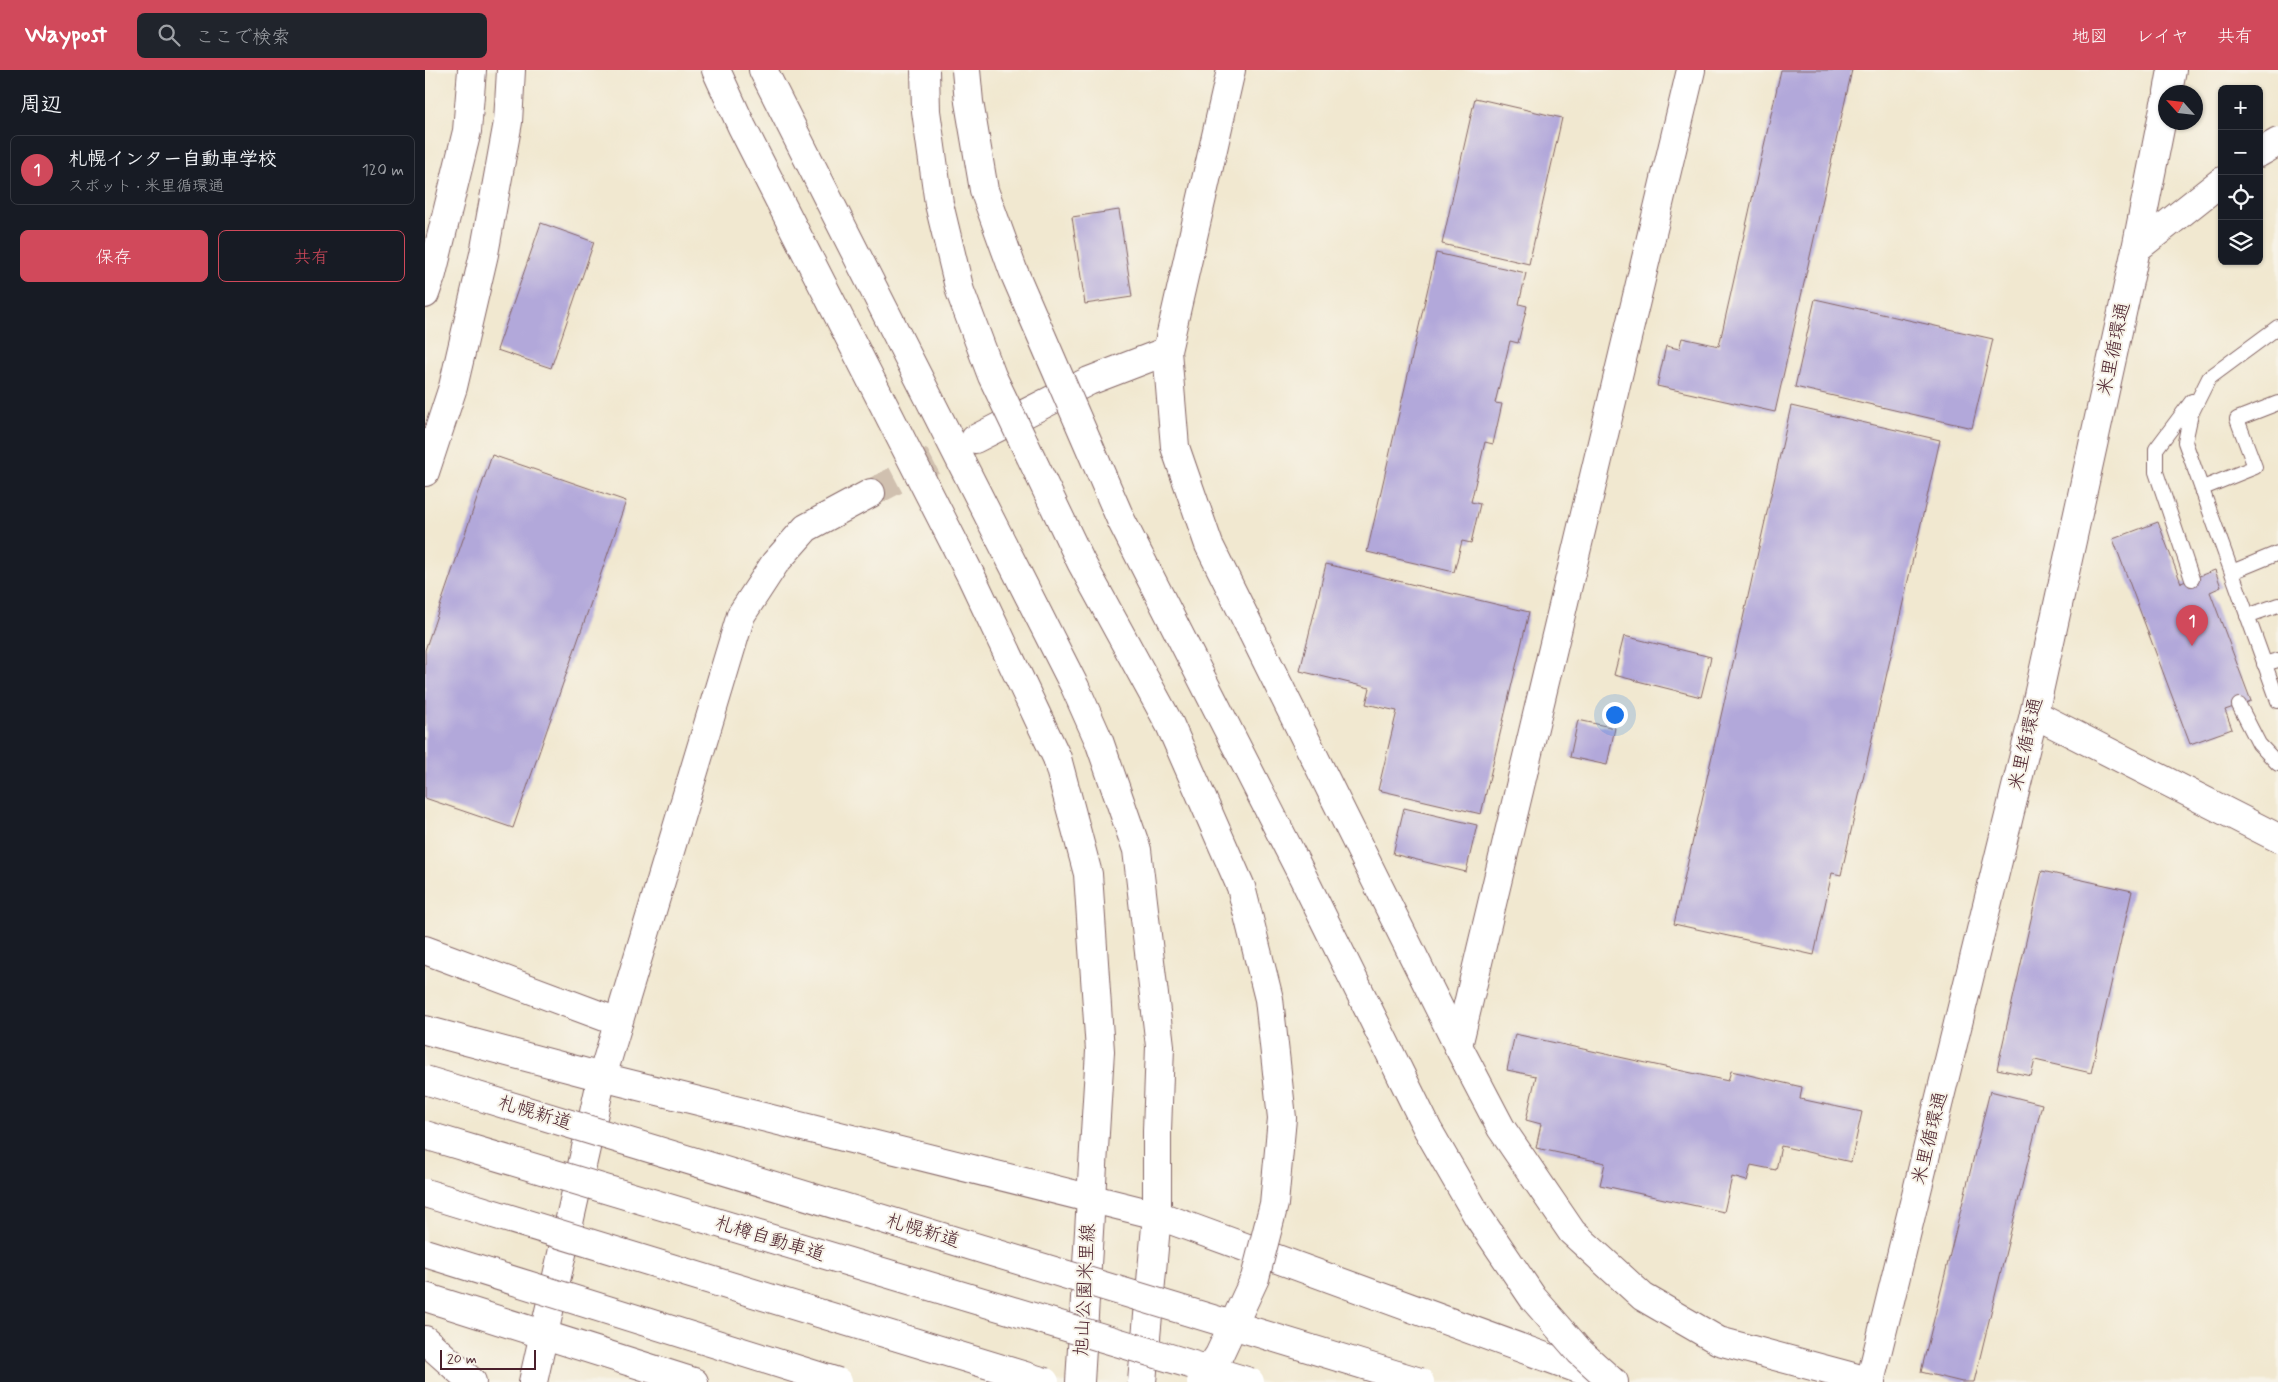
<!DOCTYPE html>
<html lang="ja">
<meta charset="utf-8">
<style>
:root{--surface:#171b24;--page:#20242c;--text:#f1f3f6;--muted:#9ea1a6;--line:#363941;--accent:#d1495b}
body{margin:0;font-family:Mynerve,"Klee One",sans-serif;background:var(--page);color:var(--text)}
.controls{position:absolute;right:15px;top:15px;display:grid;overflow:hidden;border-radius:8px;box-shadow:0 1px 4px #0004}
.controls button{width:45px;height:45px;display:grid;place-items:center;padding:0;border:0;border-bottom:1px solid var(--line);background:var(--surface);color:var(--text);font:25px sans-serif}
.compass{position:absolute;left:1733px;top:15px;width:45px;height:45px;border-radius:50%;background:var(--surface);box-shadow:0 1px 4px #0004;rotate:297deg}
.scale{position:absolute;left:15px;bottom:12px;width:96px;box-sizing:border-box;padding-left:5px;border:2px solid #4a1f2b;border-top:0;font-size:14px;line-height:18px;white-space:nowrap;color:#4a1f2b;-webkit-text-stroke:4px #f7f3e8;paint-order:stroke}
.you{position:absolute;left:1189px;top:644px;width:18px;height:18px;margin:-12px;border:4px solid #fff;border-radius:50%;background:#1a73e8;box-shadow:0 0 0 8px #1a73e833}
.badge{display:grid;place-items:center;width:32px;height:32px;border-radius:50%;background:var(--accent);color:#fff;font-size:16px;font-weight:700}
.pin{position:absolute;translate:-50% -41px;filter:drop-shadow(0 1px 2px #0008)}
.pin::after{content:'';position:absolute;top:26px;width:18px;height:15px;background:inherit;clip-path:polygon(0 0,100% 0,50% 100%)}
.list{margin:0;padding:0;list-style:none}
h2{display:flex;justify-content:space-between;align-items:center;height:65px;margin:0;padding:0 20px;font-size:21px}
h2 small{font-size:16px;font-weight:400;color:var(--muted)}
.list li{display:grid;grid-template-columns:32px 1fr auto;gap:15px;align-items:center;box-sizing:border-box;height:70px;margin:0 10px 10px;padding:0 10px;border:1px solid var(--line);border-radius:8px}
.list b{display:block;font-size:19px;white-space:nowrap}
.list p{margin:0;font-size:16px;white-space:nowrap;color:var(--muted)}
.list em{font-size:16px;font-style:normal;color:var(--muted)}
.actions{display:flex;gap:10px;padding:15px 20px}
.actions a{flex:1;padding:11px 0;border:1px solid var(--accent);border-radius:8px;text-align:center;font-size:18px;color:var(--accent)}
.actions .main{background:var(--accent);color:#fff}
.icon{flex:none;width:28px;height:28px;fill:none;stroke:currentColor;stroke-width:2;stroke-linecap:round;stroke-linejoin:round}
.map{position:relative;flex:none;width:1853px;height:1312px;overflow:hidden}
header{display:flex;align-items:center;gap:30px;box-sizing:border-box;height:70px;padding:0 25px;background:var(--accent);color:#fff}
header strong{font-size:24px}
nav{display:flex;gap:28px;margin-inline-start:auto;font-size:18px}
.search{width:350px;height:45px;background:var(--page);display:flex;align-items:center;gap:12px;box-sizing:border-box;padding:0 18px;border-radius:8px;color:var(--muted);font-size:19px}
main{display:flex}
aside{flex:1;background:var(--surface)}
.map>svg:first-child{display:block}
.building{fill:#b2a8da}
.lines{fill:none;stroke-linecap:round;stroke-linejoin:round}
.street-tunnel{stroke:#d0c0af;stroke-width:28;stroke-dasharray:28 14;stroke-linecap:butt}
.lane-casing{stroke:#846565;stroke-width:16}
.street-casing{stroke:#846565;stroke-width:30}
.primary-casing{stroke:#846565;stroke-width:30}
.highway-casing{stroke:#846565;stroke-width:30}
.lane{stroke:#fff;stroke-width:14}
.street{stroke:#fff;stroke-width:28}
.primary{stroke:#fff;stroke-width:28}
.highway{stroke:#fff;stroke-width:28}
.highway-bridge-casing{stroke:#846565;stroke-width:30;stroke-linecap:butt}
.highway-bridge{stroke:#fff;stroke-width:28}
.labels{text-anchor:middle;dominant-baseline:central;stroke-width:4;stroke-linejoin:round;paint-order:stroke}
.street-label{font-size:19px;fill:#4a1f2b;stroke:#f7f3e8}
</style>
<header>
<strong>Waypost</strong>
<div class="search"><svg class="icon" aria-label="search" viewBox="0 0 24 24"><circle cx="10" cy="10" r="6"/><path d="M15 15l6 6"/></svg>ここで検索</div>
<nav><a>地図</a><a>レイヤ</a><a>共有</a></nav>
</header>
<main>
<aside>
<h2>周辺<small></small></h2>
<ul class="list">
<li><span class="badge">1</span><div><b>札幌インター自動車学校</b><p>スポット · 米里循環通</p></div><em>120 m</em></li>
</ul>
<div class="actions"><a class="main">保存</a><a>共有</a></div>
</aside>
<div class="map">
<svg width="1853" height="1312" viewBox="0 0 1853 1312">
<rect width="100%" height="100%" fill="#f7f3e8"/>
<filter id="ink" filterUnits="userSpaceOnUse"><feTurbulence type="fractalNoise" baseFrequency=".02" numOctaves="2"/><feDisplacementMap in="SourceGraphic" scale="10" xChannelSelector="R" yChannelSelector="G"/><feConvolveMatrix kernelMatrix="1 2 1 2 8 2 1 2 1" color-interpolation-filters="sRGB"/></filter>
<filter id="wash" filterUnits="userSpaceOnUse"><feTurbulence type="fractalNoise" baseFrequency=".0096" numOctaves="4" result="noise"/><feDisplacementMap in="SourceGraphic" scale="20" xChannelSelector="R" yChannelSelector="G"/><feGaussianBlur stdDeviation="1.12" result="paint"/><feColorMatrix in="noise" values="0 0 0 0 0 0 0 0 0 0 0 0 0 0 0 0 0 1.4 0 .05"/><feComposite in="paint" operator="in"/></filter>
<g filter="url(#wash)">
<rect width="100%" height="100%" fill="#f1e8d0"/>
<g id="blocks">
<g class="building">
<polygon points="1356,0 1427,0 1350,342 1232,316 1241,276 1254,279 1257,268 1294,276"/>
<polygon points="1050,28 1137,48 1104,194 1017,174"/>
<polygon points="694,140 707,227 660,234 647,147"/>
<polygon points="116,153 169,172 126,298 72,280"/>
<polygon points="1011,183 1101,203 1094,234 1102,236 1093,273 1085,271 1070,333 1077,334 1068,374 1060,372 1046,432 1055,434 1046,473 1037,471 1029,502 942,482"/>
<polygon points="1390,229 1568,269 1547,358 1370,317"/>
<polygon points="1366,336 1515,370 1416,805 1407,803 1389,885 1249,854"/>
<polygon points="67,385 201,431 88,758 0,728 0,580"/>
<polygon points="1733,452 1756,513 1790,500 1796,517 1785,522 1826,631 1800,640 1807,659 1765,674 1688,469"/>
<polygon points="901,494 1104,542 1056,744 953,720 972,641 941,634 945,618 875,601"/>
<polygon points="1199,566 1286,587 1276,627 1189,605"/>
<polygon points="1153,650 1190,658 1182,695 1145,687"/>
<polygon points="979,738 1052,755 1041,802 968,784"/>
<polygon points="1617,801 1707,821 1666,1003 1610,990 1606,1006 1572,999"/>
<polygon points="1090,964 1303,1011 1306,1001 1377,1017 1375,1029 1437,1042 1426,1092 1356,1076 1351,1100 1326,1095 1322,1111 1307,1107 1299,1142 1175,1115 1180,1093 1111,1078 1116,1054 1101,1050 1111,1006 1082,1000"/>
<polygon points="1565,1021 1617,1034 1549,1312 1537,1312 1496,1302"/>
</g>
</g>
</g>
<g filter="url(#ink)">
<use href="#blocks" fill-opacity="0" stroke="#846565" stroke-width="1"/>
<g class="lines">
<polyline class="street-tunnel" points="446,423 550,369"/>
<defs>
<g id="lane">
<polyline points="1853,257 1784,308 1766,344 1760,372 1853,631"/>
<polyline points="1767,331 1731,379 1731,402 1767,509"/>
<polyline points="1778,418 1830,397 1812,349 1853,333"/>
<polyline points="1807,502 1853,483"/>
<polyline points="1822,546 1853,535"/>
<polyline points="1839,594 1853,590"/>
<polyline points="1814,635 1834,674 1853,694"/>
</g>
<g id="street">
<polyline points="806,0 742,281 750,377 784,475 1033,976 1076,1058 1147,1162 1218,1227 1294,1271 1447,1312"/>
<polyline points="1743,22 1747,0"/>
<polyline points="1834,83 1853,72"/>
<polyline points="1711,179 1797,111"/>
<polyline points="550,369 664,311 742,281"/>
<polyline points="1609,644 1853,768"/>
<polyline points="0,880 193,952"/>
<polyline points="1033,976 1266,0"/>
<polyline points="108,1312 177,1007 316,545 350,493 381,458 446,423"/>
<polyline points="1445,1312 1609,644 1711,179 1740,33"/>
</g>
<g id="primary">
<polyline points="655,1312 666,1128"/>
<polyline points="717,1312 732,1145"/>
</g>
<g id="highway">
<polyline points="291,0 317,57 547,508 632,688 663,804 675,981 666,1128"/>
<polyline points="338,0 650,617 674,671 712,780 735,976 732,1061 732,1145"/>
<polyline points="0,224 7,204 42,61 47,0"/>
<polyline points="0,402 28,317 59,184 83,52 86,0"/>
<polyline points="0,960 177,1007 732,1145 1189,1312"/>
<polyline points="0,1227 269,1312"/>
<polyline points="0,1270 47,1312"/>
</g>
</defs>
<use href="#lane" class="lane-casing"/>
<use href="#street" class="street-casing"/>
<use href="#primary" class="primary-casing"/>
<use href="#highway" class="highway-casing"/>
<use href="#lane" class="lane"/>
<use href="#street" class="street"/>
<use href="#primary" class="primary"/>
<use href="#highway" class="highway"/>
<defs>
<g id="highway-bridge">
<polyline points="500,0 501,41 514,134 535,221 567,306 656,492 745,655 816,817 844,929 857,1048 849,1134 830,1208 794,1285 776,1312"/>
<polyline points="541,0 544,32 559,120 588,200 696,450 875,801 1003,1060 1052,1145 1108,1228 1155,1282 1188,1312"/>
<polyline points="0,1010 995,1312"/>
<polyline points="0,1065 825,1312"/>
<polyline points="0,1123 620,1312"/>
<polyline points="0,1183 413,1312"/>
</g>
</defs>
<use href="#highway-bridge" class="highway-bridge-casing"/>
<use href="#highway-bridge" class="highway-bridge"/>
</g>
</g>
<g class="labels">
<g class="street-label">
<text transform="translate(1689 279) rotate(-78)">米里循環通</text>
<text transform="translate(1601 674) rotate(-77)">米里循環通</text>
<text transform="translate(110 1043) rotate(17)">札幌新道</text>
<text transform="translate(1505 1068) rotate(-76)">米里循環通</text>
<text transform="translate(498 1161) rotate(17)">札幌新道</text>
<text transform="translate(345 1169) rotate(17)">札樽自動車道</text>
<text transform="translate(660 1220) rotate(-87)">旭山公園米里線</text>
</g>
</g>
</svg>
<div class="controls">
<button>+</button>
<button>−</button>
<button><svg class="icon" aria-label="locate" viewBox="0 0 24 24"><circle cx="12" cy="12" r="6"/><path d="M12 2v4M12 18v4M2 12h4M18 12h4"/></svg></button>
<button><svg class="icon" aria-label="layers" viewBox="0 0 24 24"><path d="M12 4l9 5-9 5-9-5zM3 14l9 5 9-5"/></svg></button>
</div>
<svg class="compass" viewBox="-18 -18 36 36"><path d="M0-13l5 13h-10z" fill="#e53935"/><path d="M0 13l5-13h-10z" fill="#9ea1a6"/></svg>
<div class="scale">20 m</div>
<div class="you"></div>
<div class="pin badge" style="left:1767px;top:576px">1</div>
</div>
</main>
